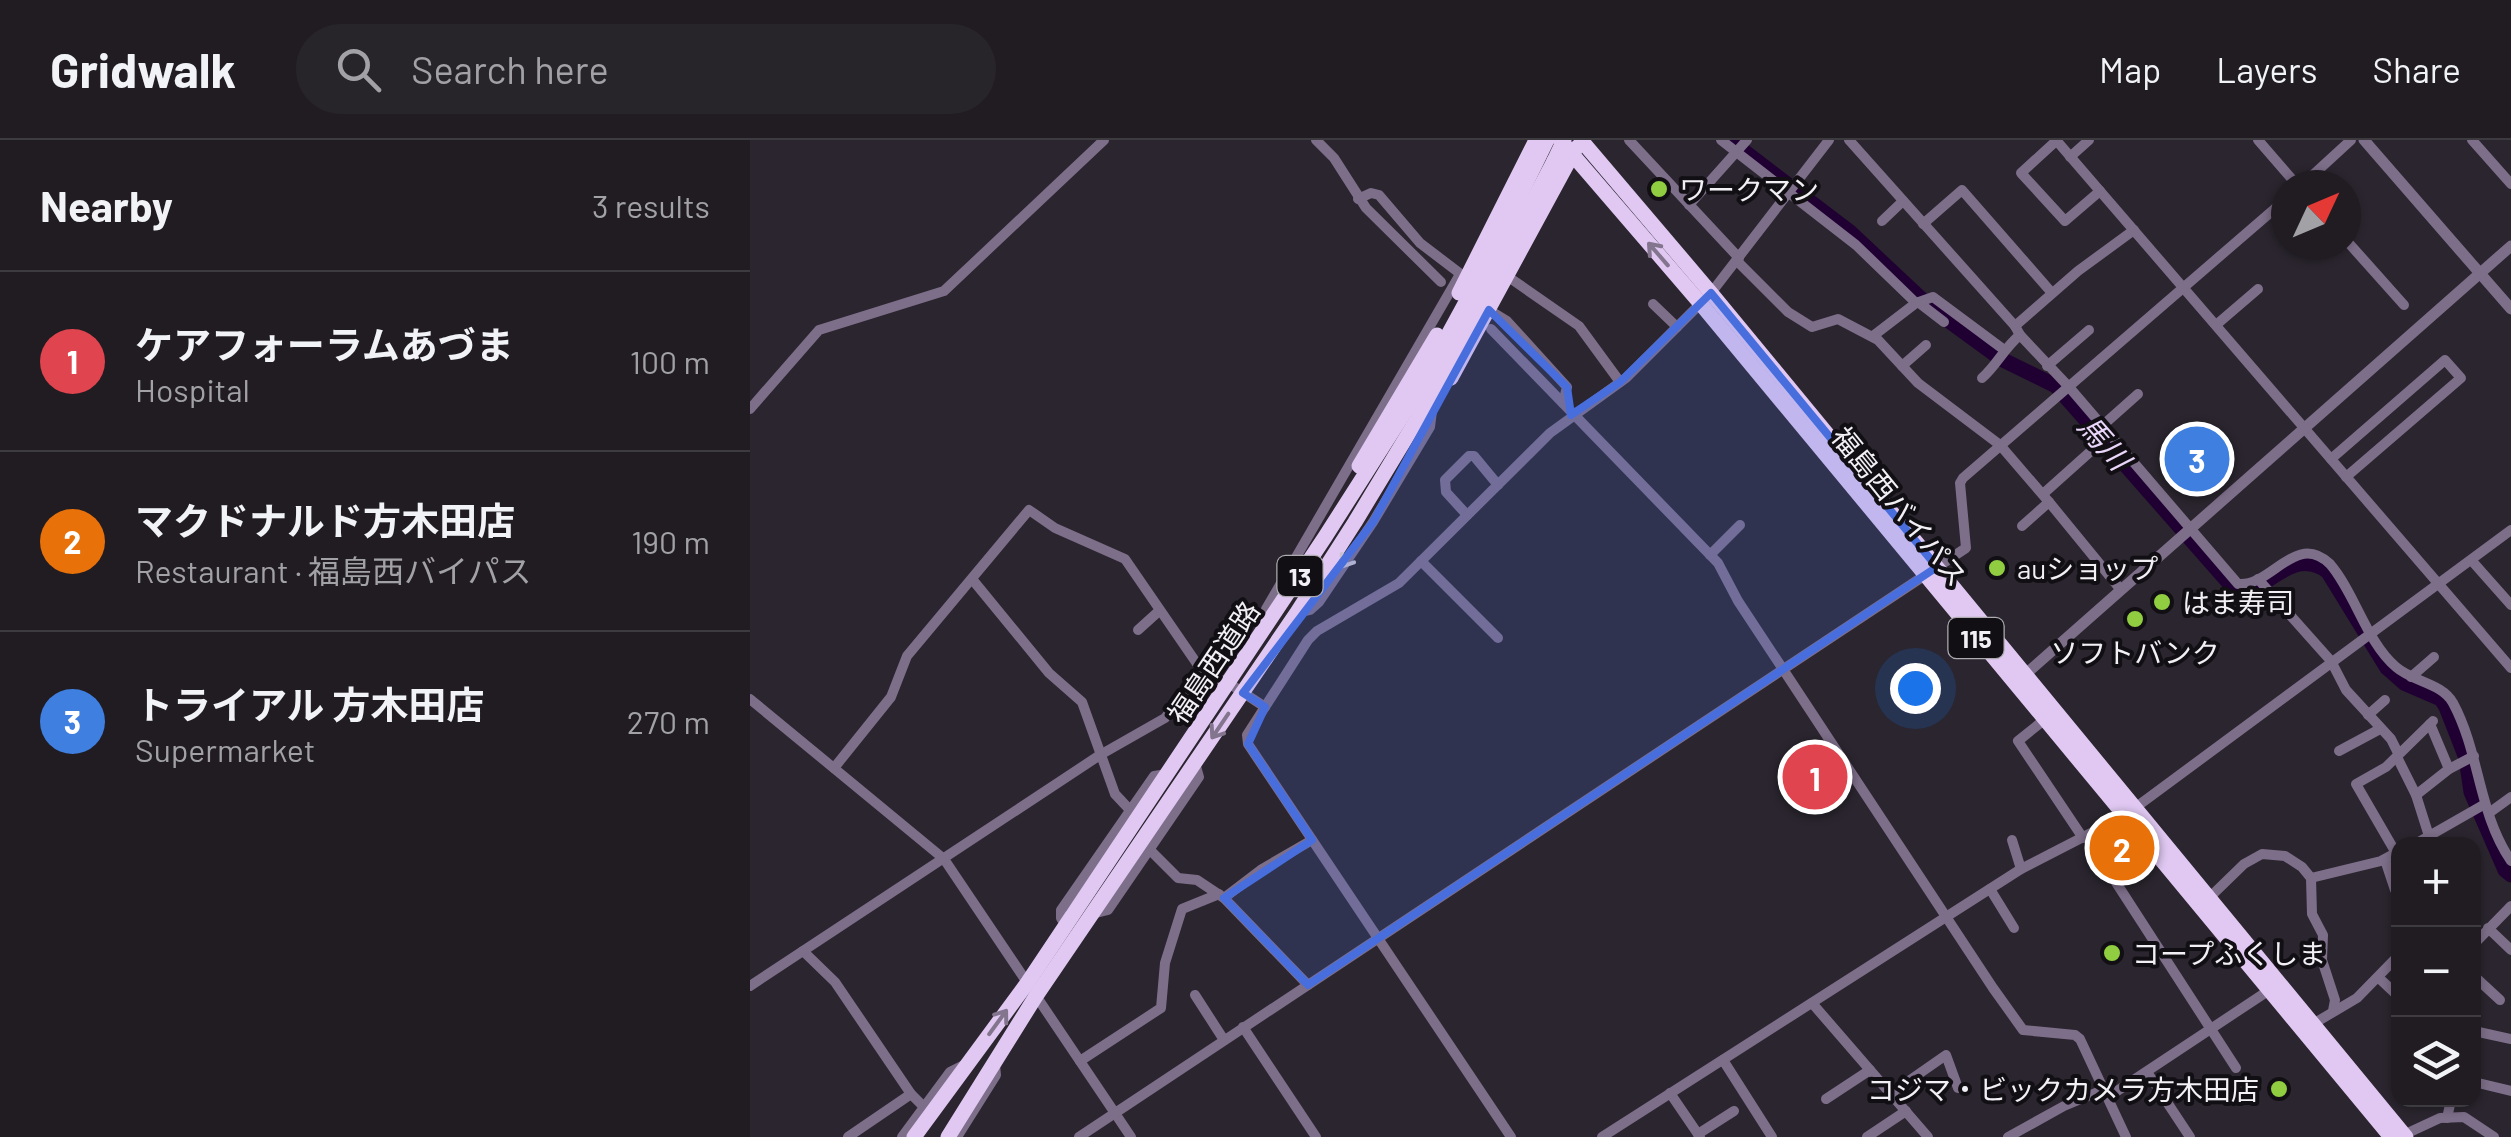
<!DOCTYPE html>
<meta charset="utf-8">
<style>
:root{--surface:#201c22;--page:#28252a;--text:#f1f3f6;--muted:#a2a1a5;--line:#3d3a40;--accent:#d93025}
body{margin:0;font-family:Barlow,"Noto Sans JP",sans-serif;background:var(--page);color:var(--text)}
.controls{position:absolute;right:30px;bottom:30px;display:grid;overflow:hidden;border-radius:20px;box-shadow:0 2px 8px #0004}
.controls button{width:90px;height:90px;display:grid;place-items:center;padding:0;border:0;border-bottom:2px solid var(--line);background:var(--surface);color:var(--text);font:50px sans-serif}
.compass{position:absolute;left:1521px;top:30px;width:90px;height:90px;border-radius:50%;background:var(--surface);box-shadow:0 2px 8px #0004;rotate:46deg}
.you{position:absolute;left:1165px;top:548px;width:35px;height:35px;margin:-25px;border:8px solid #fff;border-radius:50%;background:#1a73e8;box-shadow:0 0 0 15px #1a73e833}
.badge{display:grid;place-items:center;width:65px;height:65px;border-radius:50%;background:var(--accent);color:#fff;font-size:32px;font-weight:700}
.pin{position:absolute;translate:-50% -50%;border:5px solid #fff;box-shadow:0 2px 10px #0006}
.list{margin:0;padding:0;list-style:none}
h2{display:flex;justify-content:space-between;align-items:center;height:130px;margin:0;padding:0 40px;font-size:42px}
h2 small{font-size:32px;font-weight:400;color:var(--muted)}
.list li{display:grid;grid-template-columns:65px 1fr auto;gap:30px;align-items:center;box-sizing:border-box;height:180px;padding:0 40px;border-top:2px solid var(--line)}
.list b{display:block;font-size:38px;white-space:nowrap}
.list p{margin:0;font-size:32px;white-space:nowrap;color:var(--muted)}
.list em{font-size:32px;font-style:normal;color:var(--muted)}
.icon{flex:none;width:55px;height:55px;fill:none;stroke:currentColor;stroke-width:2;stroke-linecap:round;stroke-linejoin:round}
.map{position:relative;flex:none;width:1761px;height:997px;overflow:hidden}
header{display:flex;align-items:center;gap:60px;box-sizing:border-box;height:140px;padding:0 50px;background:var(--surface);border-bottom:2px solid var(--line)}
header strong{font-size:48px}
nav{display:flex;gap:55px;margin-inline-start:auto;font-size:35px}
.search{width:700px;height:90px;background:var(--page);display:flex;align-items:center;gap:25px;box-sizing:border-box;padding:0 35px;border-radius:55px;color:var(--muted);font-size:38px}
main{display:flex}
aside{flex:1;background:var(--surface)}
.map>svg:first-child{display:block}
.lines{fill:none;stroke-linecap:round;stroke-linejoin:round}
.river{stroke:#200032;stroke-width:15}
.minor{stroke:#7d6e89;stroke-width:10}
.tertiary{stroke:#7d6e89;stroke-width:11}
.trunk{stroke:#e0c8f2;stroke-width:15}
.trunk-bridge{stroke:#e0c8f2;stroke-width:15}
.oneway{stroke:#83758e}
.oneway2{stroke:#c9c2cf}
.marked{fill:#486ede;fill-opacity:0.2;stroke:#486ede;stroke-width:8;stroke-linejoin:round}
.poi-dot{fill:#90cd41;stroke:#110f13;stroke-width:4}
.labels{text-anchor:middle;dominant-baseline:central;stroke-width:8;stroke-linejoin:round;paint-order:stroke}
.shield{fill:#110f13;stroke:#aeacb1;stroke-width:2.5}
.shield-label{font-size:25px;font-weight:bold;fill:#f2eff5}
.poi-label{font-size:28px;fill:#f2eff5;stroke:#110f13;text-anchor:start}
.street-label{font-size:28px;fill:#f2eff5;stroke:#110f13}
.water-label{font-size:30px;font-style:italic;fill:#ead6fa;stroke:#110f13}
</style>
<header>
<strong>Gridwalk</strong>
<div class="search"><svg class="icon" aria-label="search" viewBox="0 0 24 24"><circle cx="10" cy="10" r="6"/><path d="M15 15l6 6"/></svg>Search here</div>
<nav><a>Map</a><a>Layers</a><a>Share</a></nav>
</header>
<main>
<aside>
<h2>Nearby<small>3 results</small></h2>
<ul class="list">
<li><span class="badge" style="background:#e0444e">1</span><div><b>ケアフォーラムあづま</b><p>Hospital</p></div><em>100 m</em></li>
<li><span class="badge" style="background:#e8710a">2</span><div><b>マクドナルド方木田店</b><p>Restaurant · 福島西バイパス</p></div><em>190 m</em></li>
<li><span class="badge" style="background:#3f7fe0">3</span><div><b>トライアル 方木田店</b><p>Supermarket</p></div><em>270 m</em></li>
</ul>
</aside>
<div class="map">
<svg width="1761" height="997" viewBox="0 0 1761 997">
<rect width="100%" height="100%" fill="#2a252e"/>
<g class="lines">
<path class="river" d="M 982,2 L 1100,92 L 1181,168 L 1251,219 L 1306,246 L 1486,451 L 1493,455 L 1500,452 C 1526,436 1550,410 1578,432 L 1637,528 L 1654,543 L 1691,559 L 1696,567 L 1716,618 L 1721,652 L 1755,730 L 1761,735"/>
<g class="minor">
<polyline points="566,0 584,18 616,68 691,142"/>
<polyline points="879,0 989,118"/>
<polyline points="971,0 1106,105 1166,163 1123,196"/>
<polyline points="1099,0 1265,186 1328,131 1384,90"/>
<polyline points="1306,0 1761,528"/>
<polyline points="1508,0 1547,45"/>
<polyline points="1722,0 1761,44"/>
<polyline points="1306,1 1271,33 1315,81 1350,51"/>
<polyline points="1320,17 1339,0"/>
<polyline points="1552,45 1601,0"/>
<polyline points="608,59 621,53 629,55 670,103 712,135"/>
<polyline points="939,65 997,0"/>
<polyline points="1132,81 1153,61"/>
<polyline points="1173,84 1212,50 1302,153"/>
<polyline points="1596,100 1654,165"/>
<polyline points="987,121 1038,172 1062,187 1088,179 1128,200 1168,243 1250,305 1299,362 1272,386"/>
<polyline points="757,136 829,186 870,242"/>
<polyline points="1168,162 1194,182"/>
<polyline points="1166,163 1183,157 1253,209"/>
<polyline points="903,164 927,187"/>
<polyline points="739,170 757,181 817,247 813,263"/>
<polyline points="1466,185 1508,149"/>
<path d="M 1265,186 L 1270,195 L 1319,247 L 1488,444 C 1522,447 1545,391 1580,424 C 1605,453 1617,503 1646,527 C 1663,542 1692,543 1703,563 C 1730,613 1728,673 1761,721"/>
<polyline points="741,189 968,423 988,461 1243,848 1273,890 1325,895 1330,899 1376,997"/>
<polyline points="1152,226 1176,205"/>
<polyline points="1297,226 1339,190"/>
<path d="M 1232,238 C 1247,225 1254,208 1270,195"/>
<polyline points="0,269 69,190 194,151 354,0"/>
<polyline points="1352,286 1388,254"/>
<polyline points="1581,319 1695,220 1711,238 1596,337"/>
<polyline points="1293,354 1360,294"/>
<polyline points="1299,362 1371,450"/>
<polyline points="717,375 696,352 695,340 719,316 724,316 748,345"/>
<polyline points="960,415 990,385"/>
<polyline points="671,421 748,498"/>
<polyline points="1722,421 1761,465"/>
<polyline points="222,439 299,533 332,562 365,654 380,670"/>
<polyline points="1508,439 1581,521 1596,550 1641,599 1648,613"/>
<polyline points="547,473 560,470 569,462 623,382 680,287 682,271"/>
<polyline points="519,483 516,469 709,136"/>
<polyline points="388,490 409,471"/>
<polyline points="1661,537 1684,517"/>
<polyline points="0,559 194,719 381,997"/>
<polyline points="1618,575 1635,560"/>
<polyline points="1294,580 1268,601 1333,698"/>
<polyline points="1680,584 1699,629"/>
<polyline points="1589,611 1630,589"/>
<polyline points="1647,617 1666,655 1679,696"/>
<polyline points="84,628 141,557 157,516 279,370 305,388 375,419 452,531"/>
<polyline points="1666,655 1699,629 1724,616"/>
<polyline points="1739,673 1761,657"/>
<polyline points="1336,696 1486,928"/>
<polyline points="1262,700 1271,729"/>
<polyline points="1665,704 1735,664"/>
<polyline points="399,709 428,738 447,740 474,758 558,845"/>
<polyline points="1648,712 1646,713 1606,644 1636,627 1683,581"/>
<polyline points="1635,720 1645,750"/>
<polyline points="1561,738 1631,721 1646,713"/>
<polyline points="1240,749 1264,788"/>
<polyline points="474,758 512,729 562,700"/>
<polyline points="1459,758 1494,724 1512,714 1535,716 1552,727 1561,738 1562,774 1573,795 1572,820 1585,860 1583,871"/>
<polyline points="342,774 358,770 449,637 445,623"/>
<polyline points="316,786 311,778 311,770 404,636 417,634"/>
<polyline points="1738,788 1761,810"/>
<polyline points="1724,804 1761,766"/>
<polyline points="53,811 85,842 161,954 174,967"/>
<polyline points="1724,836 1750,860"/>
<polyline points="1629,838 1648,856"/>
<polyline points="0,846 350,615 415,578 452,531 480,544 515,567"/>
<polyline points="445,855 474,900"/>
<polyline points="1062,863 1178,997"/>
<polyline points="1563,884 1607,858 1648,816"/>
<polyline points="493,887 566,997"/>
<polyline points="1724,891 1761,899"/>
<polyline points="973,920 1022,997"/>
<polyline points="330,921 411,868 415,823 432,769 469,754"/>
<polyline points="1397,932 1440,997"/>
<polyline points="1724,942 1761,951"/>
<polyline points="920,953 950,997"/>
<polyline points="1140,954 1196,915 1208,948"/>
<polyline points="1358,957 1524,847"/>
<polyline points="1076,959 1120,930"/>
<polyline points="1697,978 1701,960"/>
<polyline points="948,994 984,971"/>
<polyline points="98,997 161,954"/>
<polyline points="152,997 200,932 216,924"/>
<polyline points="207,997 246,935 245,925"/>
<polyline points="329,997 1216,408 1210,343 1213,338 1536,59"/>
<polyline points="761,997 498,604 497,595 558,500 567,491 649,443 800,293 876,238 961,153 1079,0"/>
<polyline points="852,997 1271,729 1374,676 1761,390"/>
<polyline points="1117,997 1156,971"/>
<polyline points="1258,997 1314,966 1355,949"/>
<polyline points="1649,997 1690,978 1714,977 1744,997"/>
</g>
<g class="tertiary">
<polyline points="1614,0 1761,169"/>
<polyline points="1269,540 1761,106"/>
</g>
<g class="trunk">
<polyline points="810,0 951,164 1641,997"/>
<polyline points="831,0 961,153 1656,997"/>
<polyline points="709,153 784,4"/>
<polyline points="701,238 826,8"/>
<polyline points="609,326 687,195"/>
<polyline points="164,997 278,842 575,397 663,259 735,127 797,0"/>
<polyline points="198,997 286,856 546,474 605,382 674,268 804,21"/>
</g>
<polyline class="trunk-bridge" points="804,21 814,0"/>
</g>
<defs><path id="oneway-shaft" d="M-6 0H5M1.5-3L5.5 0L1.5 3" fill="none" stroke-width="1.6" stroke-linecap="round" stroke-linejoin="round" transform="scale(2.5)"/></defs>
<g class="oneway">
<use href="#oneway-shaft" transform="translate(908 114) rotate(-131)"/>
<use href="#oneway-shaft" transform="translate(470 586) rotate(124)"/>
<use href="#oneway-shaft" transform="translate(248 882) rotate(-54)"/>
</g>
<use class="oneway2" href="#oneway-shaft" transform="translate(600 415) rotate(124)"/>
<path class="marked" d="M 961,153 L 1187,427 L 558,845 L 474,758 L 562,700 L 498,604 L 515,567 L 493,553 L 623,382 L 739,170 L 817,247 L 821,275 L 870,242 Z"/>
<g class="poi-dot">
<circle cx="909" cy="49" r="10"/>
<circle cx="1247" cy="428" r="10"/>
<circle cx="1412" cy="462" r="10"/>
<circle cx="1385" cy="479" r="10"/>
<circle cx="1362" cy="813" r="10"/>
<circle cx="1529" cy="949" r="10"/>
</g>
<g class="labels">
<g class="shield">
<rect x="527.5" y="416" width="45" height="40" rx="8"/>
<rect x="1198.5" y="478" width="55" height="40" rx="8"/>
</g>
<g class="shield-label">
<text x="550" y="436">13</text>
<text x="1226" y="498">115</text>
</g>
<g class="poi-label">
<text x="929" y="49">ワークマン</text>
<text x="1267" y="428">auショップ</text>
<text x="1432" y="462">はま寿司</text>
<text x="1385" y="512" text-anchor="middle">ソフトバンク</text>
<text x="1382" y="813">コープふくしま</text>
<text x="1509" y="949" text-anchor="end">コジマ・ビックカメラ方木田店</text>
</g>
<g class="street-label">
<text transform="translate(1150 366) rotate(51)">福島西バイパス</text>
<text transform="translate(463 522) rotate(-56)">福島西道路</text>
</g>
<g class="water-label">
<text transform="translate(1355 302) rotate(49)">馬川</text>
</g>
</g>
</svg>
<div class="controls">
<button>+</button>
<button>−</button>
<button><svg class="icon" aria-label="layers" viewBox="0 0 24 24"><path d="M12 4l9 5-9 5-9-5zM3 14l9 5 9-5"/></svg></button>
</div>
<svg class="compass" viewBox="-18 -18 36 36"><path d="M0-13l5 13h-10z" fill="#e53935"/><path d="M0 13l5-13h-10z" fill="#a2a1a5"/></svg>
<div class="you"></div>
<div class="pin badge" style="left:1065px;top:637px;background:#e0444e">1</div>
<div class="pin badge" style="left:1372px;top:708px;background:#e8710a">2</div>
<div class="pin badge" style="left:1447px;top:319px;background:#3f7fe0">3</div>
</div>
</main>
